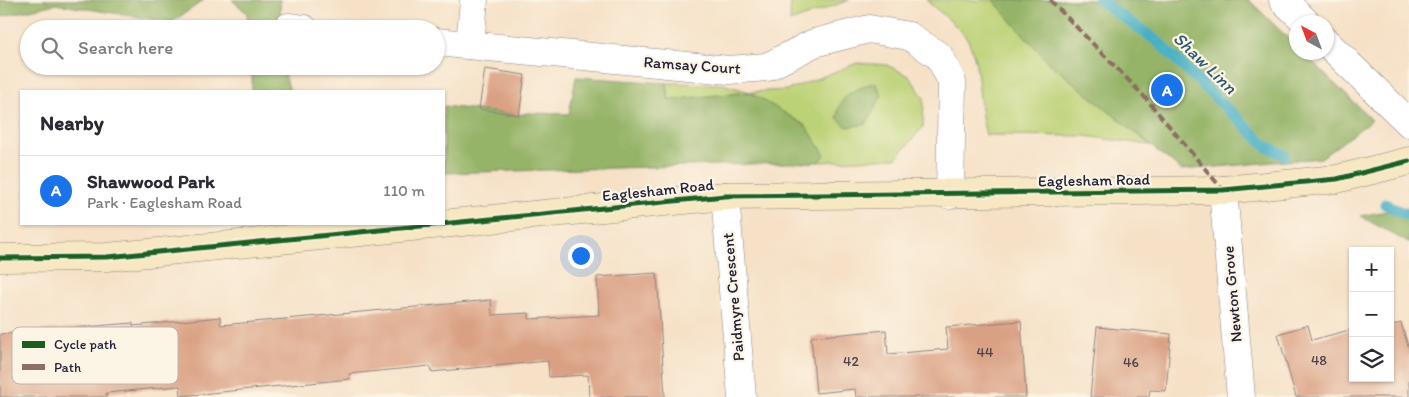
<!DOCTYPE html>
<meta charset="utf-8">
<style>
:root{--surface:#fff;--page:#f2f2f3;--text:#2b2b33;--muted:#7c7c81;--line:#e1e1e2;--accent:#1a73e8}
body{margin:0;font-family:Itim,sans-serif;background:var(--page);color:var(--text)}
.controls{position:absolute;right:15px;bottom:15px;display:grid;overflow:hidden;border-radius:0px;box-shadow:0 1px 4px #0004}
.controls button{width:45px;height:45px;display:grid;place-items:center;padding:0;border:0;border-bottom:1px solid var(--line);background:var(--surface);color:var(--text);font:25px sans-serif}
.compass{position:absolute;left:1289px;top:15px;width:45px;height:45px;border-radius:50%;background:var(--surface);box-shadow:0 1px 4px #0004;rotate:319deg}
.you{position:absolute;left:580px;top:255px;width:18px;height:18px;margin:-12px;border:4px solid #fff;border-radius:50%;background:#1a73e8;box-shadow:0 0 0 8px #1a73e833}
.badge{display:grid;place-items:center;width:32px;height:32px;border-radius:50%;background:var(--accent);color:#fff;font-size:16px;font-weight:700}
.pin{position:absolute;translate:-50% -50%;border:2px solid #fff;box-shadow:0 1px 5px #0006}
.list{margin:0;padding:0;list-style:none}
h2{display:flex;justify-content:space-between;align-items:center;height:65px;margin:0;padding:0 20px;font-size:21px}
h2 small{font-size:16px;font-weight:400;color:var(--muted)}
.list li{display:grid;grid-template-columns:32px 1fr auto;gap:15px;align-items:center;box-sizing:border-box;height:70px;padding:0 20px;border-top:1px solid var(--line)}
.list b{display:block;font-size:19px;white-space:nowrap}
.list p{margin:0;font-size:16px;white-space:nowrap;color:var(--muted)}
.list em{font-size:16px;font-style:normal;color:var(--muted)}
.icon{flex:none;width:28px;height:28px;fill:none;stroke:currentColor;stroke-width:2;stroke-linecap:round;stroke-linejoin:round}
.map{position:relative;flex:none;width:1409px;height:397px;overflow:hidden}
.search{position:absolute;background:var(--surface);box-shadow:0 1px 4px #0004;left:20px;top:20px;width:425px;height:55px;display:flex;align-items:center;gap:12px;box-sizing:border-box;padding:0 18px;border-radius:28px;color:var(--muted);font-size:19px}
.panel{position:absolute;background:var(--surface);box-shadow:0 1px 4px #0004;left:20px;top:90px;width:425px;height:135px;border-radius:0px}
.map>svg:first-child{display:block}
.green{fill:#bcd276;stroke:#6f7a58}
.forest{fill:#95b467;stroke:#5c6b51}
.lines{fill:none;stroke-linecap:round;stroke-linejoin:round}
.stream{stroke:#46afc5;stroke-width:11}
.building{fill:#daa083}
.street-casing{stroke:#8c8281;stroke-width:29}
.secondary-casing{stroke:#8c8281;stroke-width:29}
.street{stroke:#fff;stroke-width:28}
.secondary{stroke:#f7e8c3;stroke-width:28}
.quiet{stroke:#8d6e63;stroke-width:4;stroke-dasharray:8 4;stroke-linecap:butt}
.cycleway-casing{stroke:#fcf5e5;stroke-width:8}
.cycleway{stroke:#1b5e20;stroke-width:5}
.labels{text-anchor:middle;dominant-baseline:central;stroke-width:4.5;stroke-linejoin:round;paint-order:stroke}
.number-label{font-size:14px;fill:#50424d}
.street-label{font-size:16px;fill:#22223b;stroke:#fcf5e5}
.water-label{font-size:18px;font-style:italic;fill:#305a72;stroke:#fcf5e5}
.key{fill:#fcf5e5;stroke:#bbb6b2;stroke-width:1}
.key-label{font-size:14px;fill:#22223b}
</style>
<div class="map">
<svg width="1409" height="397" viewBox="0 0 1409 397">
<rect width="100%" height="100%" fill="#fcf5e5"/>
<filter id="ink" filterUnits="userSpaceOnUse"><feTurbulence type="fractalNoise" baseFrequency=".02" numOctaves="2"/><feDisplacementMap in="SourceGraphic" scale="10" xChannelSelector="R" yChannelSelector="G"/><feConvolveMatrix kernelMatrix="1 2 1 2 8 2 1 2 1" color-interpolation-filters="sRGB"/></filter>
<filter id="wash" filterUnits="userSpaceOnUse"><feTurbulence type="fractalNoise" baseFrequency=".0096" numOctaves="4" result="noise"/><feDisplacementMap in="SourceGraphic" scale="20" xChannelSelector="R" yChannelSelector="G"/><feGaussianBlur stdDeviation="1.12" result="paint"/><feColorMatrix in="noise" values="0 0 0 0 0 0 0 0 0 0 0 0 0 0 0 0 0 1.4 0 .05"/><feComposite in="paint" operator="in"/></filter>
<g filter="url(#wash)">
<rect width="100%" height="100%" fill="#f6e1c7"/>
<g class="green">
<polygon points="791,0 849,0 790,22"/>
<path d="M 926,0 L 1232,0 L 1083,90 L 1150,145 L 1085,136 L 986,135 C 977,105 982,67 968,40 C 963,30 936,9 926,0 Z"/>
<polygon points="857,63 887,65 909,76 924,98 923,127 896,158 819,162 825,155 750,92 669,100 667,83 722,84 750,92 788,90"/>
</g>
<g class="forest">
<polygon points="0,0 204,0 172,22 55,4 0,17"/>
<polygon points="232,0 280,0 281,29 248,29 247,13"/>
<polygon points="993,0 1249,0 1296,46 1296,52 1303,53 1372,120 1321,158 1181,170 1048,62"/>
<polygon points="252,66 282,66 290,91 252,91"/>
<polygon points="576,77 667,83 669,100 750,92 806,126 825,155 819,162 444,173 444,106 519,115 527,113 569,114"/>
<path d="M 875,82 L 882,95 L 866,124 L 847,127 L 837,118 C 839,94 855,90 875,82 Z"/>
<polygon points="1409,207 1409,243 1360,216"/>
</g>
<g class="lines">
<g class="stream">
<polyline points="1099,0 1157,41 1266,146 1284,155"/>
<polyline points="1385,204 1409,216"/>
</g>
</g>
<g id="blocks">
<g class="building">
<polygon points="485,69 525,75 519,115 479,109"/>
<polygon points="657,273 665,397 589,397 588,375 549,377 548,361 431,372 430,366 349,374 350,379 181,396 180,386 106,393 107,397 0,397 0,334 133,323 133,326 220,317 221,325 491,300 492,315 529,313 529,319 599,315 597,277"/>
<polygon points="1021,321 1026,397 856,397 855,389 816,393 811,337 886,330 888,354 948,349 946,327"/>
<polygon points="1401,323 1409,349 1409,397 1296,397 1278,334 1308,325 1312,340 1353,329 1353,378 1390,378 1390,326"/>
<polygon points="1097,327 1171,334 1166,391 1150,390 1149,397 1090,397"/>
</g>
</g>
</g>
<g filter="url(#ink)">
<use href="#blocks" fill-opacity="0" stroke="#8c8281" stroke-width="1"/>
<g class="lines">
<defs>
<g id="street">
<polyline points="1283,0 1306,22"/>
<polyline points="288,27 304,29"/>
<polyline points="436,42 729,70 767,67 814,43 869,29 909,36 939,56 952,82 950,195"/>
<polyline points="1326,42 1409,123"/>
<polyline points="470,45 474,0"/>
<polyline points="1223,190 1241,397"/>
<polyline points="725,196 742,397"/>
</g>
<polyline id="secondary" points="0,258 107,257 725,196 1223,190 1337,179 1409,161"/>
</defs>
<use href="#street" class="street-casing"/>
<use href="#secondary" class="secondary-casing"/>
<use href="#street" class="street"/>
<use href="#secondary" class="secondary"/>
<polyline class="quiet" points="1050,0 1142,94 1223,190"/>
<defs>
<polyline id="cycleway" points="0,258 107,257 725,196 1223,190 1337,179 1409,161"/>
</defs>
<use href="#cycleway" class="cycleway-casing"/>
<use href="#cycleway" class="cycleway"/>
</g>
</g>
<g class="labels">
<g class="number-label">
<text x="985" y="352">44</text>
<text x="1319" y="360">48</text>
<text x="851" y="361">42</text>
<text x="1131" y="362">46</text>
</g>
<g class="street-label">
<text transform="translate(692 65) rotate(4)">Ramsay Court</text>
<text transform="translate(1094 180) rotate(-1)">Eaglesham Road</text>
<text transform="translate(658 190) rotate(-6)">Eaglesham Road</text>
<text transform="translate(1232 294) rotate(-95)">Newton Grove</text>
<text transform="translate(733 297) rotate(-95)">Paidmyre Crescent</text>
</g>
<g class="water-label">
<text transform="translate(1205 63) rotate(44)">Shaw Linn</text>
</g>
</g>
<rect x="12" y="327" width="166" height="57" rx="8" class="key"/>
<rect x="22" y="341" width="23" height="7" fill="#1b5e20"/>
<rect x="22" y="364" width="23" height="6" fill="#8d6e63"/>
<g class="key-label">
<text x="54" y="349">Cycle path</text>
<text x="54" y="372">Path</text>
</g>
</svg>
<div class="controls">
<button>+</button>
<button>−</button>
<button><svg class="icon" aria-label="layers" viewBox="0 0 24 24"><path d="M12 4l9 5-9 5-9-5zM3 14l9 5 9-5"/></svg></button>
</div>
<svg class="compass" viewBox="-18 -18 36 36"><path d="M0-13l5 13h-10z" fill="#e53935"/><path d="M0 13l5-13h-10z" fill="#7c7c81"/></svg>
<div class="you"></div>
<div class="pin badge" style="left:1167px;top:90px">A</div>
<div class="search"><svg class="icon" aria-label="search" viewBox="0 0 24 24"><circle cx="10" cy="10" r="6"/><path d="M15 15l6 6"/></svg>Search here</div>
<section class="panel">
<h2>Nearby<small></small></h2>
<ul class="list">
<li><span class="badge">A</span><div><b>Shawwood Park</b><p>Park · Eaglesham Road</p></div><em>110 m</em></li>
</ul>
</section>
</div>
